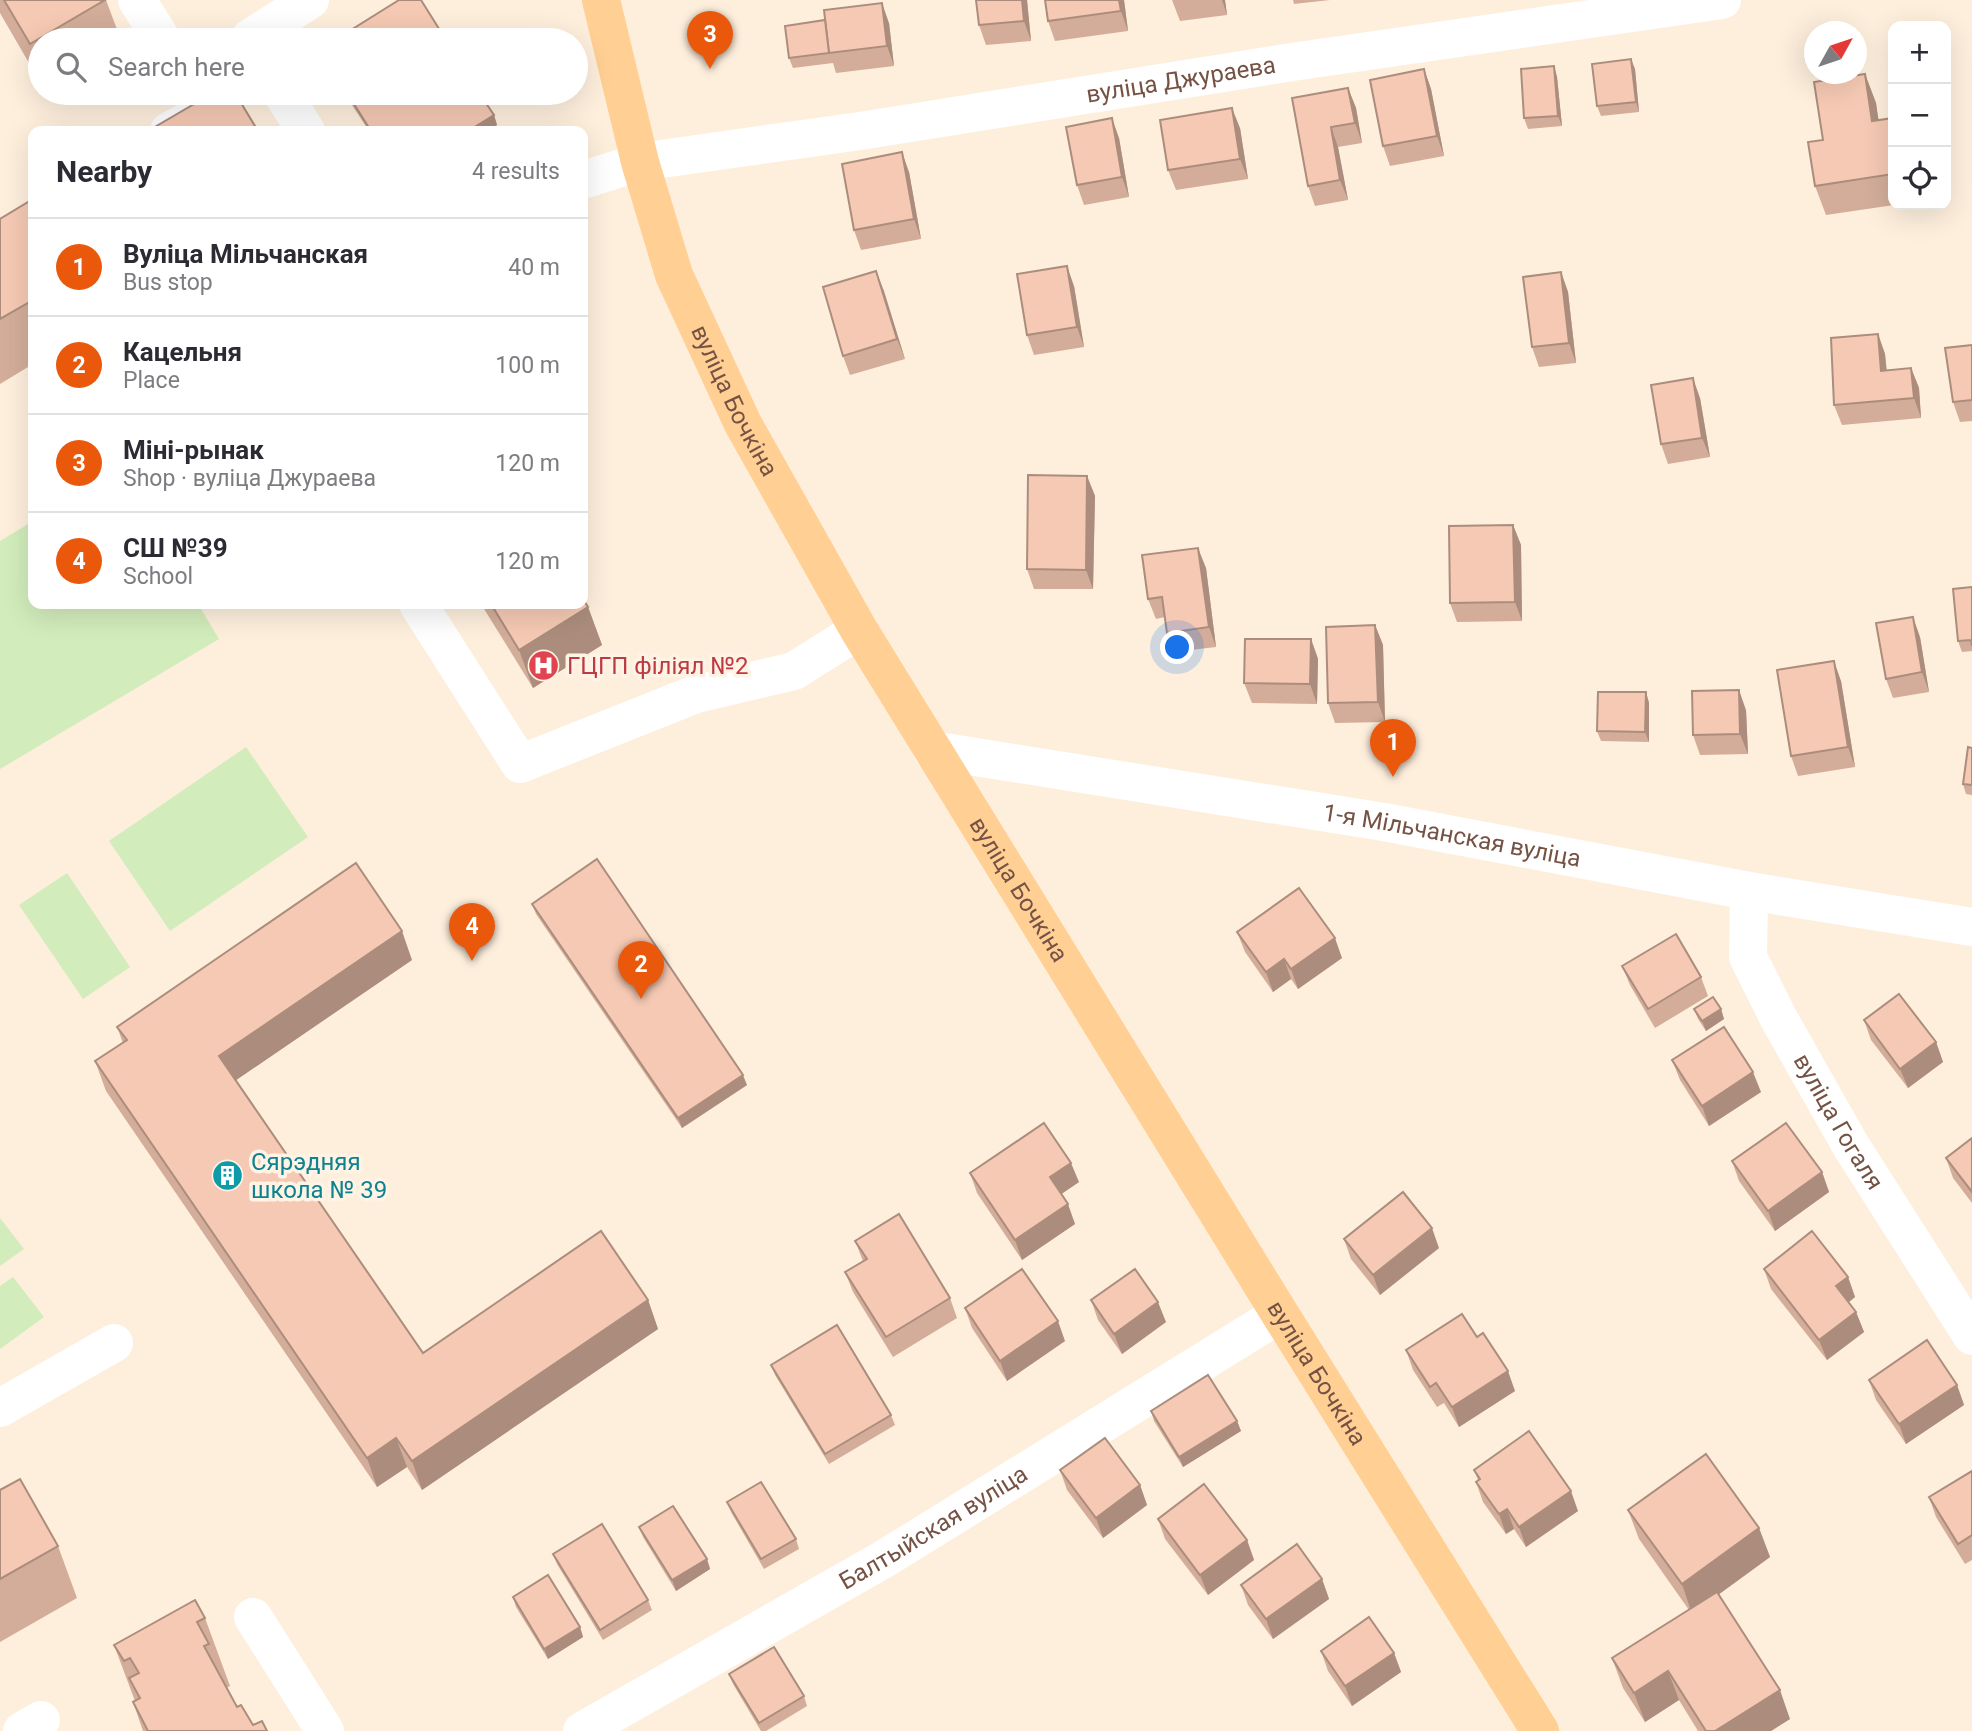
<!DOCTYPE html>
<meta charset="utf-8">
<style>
:root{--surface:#fff;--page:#f2f2f3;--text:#2b2b33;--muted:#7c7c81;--line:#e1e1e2;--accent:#ea580c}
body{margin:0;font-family:Roboto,sans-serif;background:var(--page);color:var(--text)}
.controls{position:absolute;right:21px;top:21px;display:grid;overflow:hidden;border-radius:14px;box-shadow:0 7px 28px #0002}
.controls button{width:63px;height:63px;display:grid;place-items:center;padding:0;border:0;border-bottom:2px solid var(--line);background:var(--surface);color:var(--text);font:35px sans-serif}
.compass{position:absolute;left:1804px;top:21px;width:63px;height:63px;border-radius:50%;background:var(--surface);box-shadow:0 7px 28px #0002;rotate:50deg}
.you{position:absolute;left:1178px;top:648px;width:24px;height:24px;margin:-18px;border:5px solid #fff;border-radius:50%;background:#1a73e8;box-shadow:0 0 0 10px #1a73e833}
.badge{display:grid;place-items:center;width:46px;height:46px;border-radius:50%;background:var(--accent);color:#fff;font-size:23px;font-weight:700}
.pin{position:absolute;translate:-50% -58px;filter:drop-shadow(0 2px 4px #0008)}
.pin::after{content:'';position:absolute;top:37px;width:24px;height:21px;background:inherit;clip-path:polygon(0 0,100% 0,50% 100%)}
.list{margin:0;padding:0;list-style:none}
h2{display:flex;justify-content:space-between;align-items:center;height:91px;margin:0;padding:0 28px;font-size:30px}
h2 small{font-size:23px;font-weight:400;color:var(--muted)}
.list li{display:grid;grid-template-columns:46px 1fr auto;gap:21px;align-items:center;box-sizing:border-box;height:98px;padding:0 28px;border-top:2px solid var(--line)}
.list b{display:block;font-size:26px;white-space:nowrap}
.list p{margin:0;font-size:23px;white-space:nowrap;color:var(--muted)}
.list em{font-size:23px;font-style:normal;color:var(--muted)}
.icon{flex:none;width:38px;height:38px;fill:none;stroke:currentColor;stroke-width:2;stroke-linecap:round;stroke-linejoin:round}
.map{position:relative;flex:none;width:1972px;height:1731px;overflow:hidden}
.search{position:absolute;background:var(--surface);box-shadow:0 7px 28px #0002;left:28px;top:28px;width:560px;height:77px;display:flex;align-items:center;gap:18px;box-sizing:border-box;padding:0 24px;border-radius:38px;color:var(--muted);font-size:26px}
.panel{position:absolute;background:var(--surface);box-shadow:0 7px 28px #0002;left:28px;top:126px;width:560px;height:483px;border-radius:14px}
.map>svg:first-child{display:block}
.green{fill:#d2ecbb}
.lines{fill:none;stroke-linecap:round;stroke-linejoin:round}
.minor{stroke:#fff;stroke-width:38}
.major{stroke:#ffcf93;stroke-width:38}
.wall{fill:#d3ad9a}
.shaded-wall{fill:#ac8d7d}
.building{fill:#f5c9b3;stroke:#ac8d7d;stroke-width:2}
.labels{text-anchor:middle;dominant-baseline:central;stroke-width:7;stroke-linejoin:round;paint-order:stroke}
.street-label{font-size:24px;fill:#755244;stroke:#fff3e5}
.health-label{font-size:24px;fill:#be3a42;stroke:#fff3e5;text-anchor:start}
.culture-label{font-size:24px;fill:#0d838f;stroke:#fff3e5;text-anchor:start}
</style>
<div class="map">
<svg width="1972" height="1731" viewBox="0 0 1972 1731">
<rect width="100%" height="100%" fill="#feefdd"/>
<g class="green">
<polygon points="33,521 33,604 198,604 219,639 0,769 0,541"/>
<polygon points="246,747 308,837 170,931 109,841"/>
<polygon points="67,873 130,967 83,999 19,905"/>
<polygon points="0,1218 24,1249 0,1266"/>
<polygon points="13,1277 44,1317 0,1349 0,1286"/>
</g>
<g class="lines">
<g class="minor">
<polyline points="137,0 162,40"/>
<polyline points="251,40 250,38 310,0"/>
<polyline points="282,93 306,131"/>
<polyline points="169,131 205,111 194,93"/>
<path id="s1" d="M 583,180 L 640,162 L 860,131 L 1292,62 L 1722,0"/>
<polyline points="418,604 520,764 696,694 794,671 859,630"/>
<path id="s2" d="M 932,750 L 1384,822 L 1749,891 L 1972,927"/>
<path id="s3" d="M 1749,891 L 1748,957 L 1779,1019 L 1851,1146 L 1972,1336"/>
<polyline points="0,1408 114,1343"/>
<polyline points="253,1617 325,1731"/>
<polyline points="22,1731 41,1720"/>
<path id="s4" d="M 582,1731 L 884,1559 L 1280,1314"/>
</g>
<path class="major" id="s5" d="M 601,0 L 640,162 L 674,275 L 743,424 L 859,630 L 1280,1314 L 1540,1731"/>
</g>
<g class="wall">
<polygon points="0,0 106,0 121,40 40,40 40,82 0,13"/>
<polygon points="976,0 1027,0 1031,41 986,45 979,25"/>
<polygon points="1124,0 1128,31 1055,41 1048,21"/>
<polygon points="1172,0 1225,0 1227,15 1180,21"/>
<polygon points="1293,0 1330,0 1294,4"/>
<polygon points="889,23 894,66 836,73 833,63 793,68 789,58"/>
<polygon points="1554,66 1557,77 1562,126 1528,129 1524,118"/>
<polygon points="1424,69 1431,89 1444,156 1390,166 1383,146"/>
<polygon points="1635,69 1639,112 1601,116 1597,106"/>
<polygon points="1865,74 1876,103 1878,120 1893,118 1894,205 1826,215 1815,186 1823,140"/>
<polygon points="1348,88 1356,108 1362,143 1338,147 1348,200 1315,206 1308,186 1292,98"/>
<polygon points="47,93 56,93 49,97"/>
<polygon points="344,93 479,93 494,115 497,125 488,131 369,131"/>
<polygon points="1240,128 1248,179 1176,190 1168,170"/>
<polygon points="1119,138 1129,197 1084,205 1077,185"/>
<polygon points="1946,165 1951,196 1946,197"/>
<polygon points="909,172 921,239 861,250 854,230"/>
<polygon points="33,199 33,364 0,384 0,219"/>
<polygon points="876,271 905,359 850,375 843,356"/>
<polygon points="1561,272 1568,292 1576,363 1539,367 1532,347"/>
<polygon points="1074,286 1084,347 1034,355 1027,335"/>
<polygon points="1878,334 1885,354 1887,371 1911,368 1919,388 1921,418 1842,425 1834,405"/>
<polygon points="1972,345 1972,421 1960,422 1953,402"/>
<polygon points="1700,398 1710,457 1668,464 1661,444"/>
<polygon points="1087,476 1095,496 1093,589 1034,589 1027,569"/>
<polygon points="1513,525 1521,545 1522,621 1457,622 1450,603"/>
<polygon points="1206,568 1216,647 1174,652 1167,633 1165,617 1156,619 1148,599"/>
<polygon points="1972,587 1972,651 1962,652 1958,641"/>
<polygon points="481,604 583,604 588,607 602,645 533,688"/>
<polygon points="1375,625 1383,645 1385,722 1335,723 1328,703"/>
<polygon points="1920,637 1929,692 1893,698 1886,679"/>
<polygon points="1311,639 1318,659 1317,704 1252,703 1244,683"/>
<polygon points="1841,681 1855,767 1798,776 1791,756"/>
<polygon points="1646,692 1649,703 1649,742 1601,741 1597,731"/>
<polygon points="1746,710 1748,754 1700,755 1693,735"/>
<polygon points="1972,748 1972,795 1966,794 1963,784"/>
<polygon points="532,904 747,1085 682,1128 536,914"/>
<polygon points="1237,932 1342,958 1298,989 1291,979 1273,992 1245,952"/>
<polygon points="412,960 236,1080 423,1353 648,1300 658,1329 422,1490 407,1467 377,1487 106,1091 95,1061 123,1043 117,1027"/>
<polygon points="1622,966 1701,977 1708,996 1655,1028 1630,985"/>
<polygon points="1694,1009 1721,1009 1724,1019 1706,1031 1698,1019"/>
<polygon points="1864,1020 1936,1042 1943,1062 1908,1088 1871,1040"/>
<polygon points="1672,1060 1761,1092 1709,1126 1680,1080"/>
<polygon points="1972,1138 1972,1203 1953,1178 1946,1158"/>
<polygon points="1732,1161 1822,1172 1829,1192 1775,1231 1739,1181"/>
<polygon points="970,1173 1079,1182 1061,1194 1075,1224 1022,1260 977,1193"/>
<polygon points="1344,1239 1439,1248 1380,1295 1351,1259"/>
<polygon points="855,1241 950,1298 957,1318 893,1357 853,1292 845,1272 863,1261"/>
<polygon points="1764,1269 1848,1277 1855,1297 1849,1302 1856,1312 1864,1332 1827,1360 1771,1289"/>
<polygon points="1091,1300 1166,1322 1122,1354 1098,1320"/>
<polygon points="965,1308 1065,1341 1007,1381 972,1328"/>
<polygon points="1477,1337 1515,1391 1459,1427 1444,1403 1437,1407 1413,1370 1406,1350"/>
<polygon points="771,1365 891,1415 895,1425 829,1464 775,1375"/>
<polygon points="1869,1380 1957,1385 1964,1405 1906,1444 1876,1400"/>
<polygon points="1151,1411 1237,1421 1241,1431 1183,1467 1154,1421"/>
<polygon points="1060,1470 1140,1485 1147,1505 1103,1538 1067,1490"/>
<polygon points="1474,1470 1578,1511 1526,1547 1514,1529 1506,1534 1483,1502 1476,1482 1478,1480"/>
<polygon points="1972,1471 1972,1560 1965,1564 1936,1517 1929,1497"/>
<polygon points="0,1490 58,1546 77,1598 0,1642"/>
<polygon points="727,1502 796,1539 799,1549 764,1569 731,1512"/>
<polygon points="1628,1510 1759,1528 1770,1557 1719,1594 1790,1719 1771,1731 1698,1731 1679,1700 1645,1722 1623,1688 1612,1658 1689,1610 1639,1539"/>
<polygon points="1158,1519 1247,1540 1254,1560 1208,1595 1165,1539"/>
<polygon points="639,1527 707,1559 710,1569 676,1591 643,1537"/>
<polygon points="553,1554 648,1600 652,1610 603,1640 557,1564"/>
<polygon points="1322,1579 1329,1599 1273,1639 1248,1605 1241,1585"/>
<polygon points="513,1597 580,1627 583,1637 548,1659 516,1607"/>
<polygon points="205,1618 230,1686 226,1688 237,1707 253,1725 267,1731 143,1731 133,1702 135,1701 114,1645"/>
<polygon points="1321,1651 1394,1653 1401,1672 1352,1706 1328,1671"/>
<polygon points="729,1674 804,1696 807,1706 766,1731 761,1731 733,1684"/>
</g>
<g class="shaded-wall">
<polygon points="1022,0 1027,0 1031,41 1024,21"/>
<polygon points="1119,0 1124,0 1128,31 1121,11"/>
<polygon points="1222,0 1225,0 1227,15"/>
<polygon points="882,3 889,23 894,66 887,46"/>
<polygon points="1631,59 1635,69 1639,112 1636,102"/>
<polygon points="1554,66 1557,77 1562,126 1558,116"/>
<polygon points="1424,69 1431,89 1444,156 1437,136"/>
<polygon points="1865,74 1876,103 1883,150 1872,121"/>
<polygon points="1348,88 1356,108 1362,143 1355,123"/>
<polygon points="1232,108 1240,128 1248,179 1240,159"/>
<polygon points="494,115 497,125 488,131 468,131"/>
<polygon points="1112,118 1119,138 1129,197 1122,177"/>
<polygon points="1331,127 1338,147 1348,200 1340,180"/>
<polygon points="902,152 909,172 921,239 914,219"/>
<polygon points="1946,165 1951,196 1946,183"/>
<polygon points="1067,266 1074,286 1084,347 1077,327"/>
<polygon points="876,271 884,291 905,359 897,339"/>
<polygon points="1561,272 1568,292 1576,363 1569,343"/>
<polygon points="1878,334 1885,354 1888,391 1881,371"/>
<polygon points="1911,368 1919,388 1921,418 1914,398"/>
<polygon points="1693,378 1700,398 1710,457 1702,438"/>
<polygon points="1087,476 1095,496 1093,589 1086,570"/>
<polygon points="1513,525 1521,545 1522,621 1515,602"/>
<polygon points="1198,548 1206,568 1216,647 1209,627"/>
<polygon points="588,607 602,645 533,688 519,650"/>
<polygon points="1913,617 1920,637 1929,692 1922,672"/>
<polygon points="1375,625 1383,645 1385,722 1378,702"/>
<polygon points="1311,639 1318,659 1317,704 1310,684"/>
<polygon points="1834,661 1841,681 1855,767 1848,747"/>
<polygon points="1739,690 1746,710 1748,754 1740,734"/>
<polygon points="1646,692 1649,703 1649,742 1645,732"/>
<polygon points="402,931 412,960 229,1085 219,1056"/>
<polygon points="1335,938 1342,958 1298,989 1291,969"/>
<polygon points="1284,959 1291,979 1273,992 1266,972"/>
<polygon points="1721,1009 1724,1019 1706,1031 1702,1021"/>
<polygon points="1936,1042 1943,1062 1908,1088 1900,1069"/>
<polygon points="1753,1072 1761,1092 1709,1126 1702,1106"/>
<polygon points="743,1075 747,1085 682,1128 678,1118"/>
<polygon points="1071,1163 1079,1182 1057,1197 1050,1177"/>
<polygon points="1822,1172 1829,1192 1775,1231 1768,1211"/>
<polygon points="1068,1204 1075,1224 1022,1260 1015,1240"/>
<polygon points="1432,1228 1439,1248 1380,1295 1373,1275"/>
<polygon points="1848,1277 1855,1297 1844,1306 1836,1286"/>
<polygon points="648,1300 658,1329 422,1490 412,1461"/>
<polygon points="1158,1302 1166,1322 1122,1354 1114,1334"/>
<polygon points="1856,1312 1864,1332 1827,1360 1819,1340"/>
<polygon points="1058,1321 1065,1341 1007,1381 1000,1361"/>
<polygon points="1508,1371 1515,1391 1459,1427 1452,1407"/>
<polygon points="1957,1385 1964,1405 1906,1444 1899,1424"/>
<polygon points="1237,1421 1241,1431 1183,1467 1179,1457"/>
<polygon points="396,1438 407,1467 377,1487 367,1458"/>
<polygon points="1140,1485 1147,1505 1103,1538 1096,1518"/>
<polygon points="1571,1491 1578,1511 1526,1547 1519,1527"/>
<polygon points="1507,1509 1514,1529 1506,1534 1499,1514"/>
<polygon points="1759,1528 1770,1557 1692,1614 1682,1584"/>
<polygon points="1247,1540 1254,1560 1208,1595 1200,1575"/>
<polygon points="707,1559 710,1569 676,1591 672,1580"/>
<polygon points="1322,1579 1329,1599 1273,1639 1266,1619"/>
<polygon points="580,1627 583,1637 548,1659 544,1649"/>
<polygon points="1394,1653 1401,1672 1352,1706 1345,1686"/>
<polygon points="1668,1671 1679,1700 1645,1722 1634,1693"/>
<polygon points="1780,1690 1790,1719 1771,1731 1715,1731"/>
</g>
<g class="building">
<polygon points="4,0 105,0 30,44"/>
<polygon points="399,0 421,0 446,40 335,40"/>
<polygon points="976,0 1022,0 1024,21 979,25"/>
<polygon points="1045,0 1119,0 1121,11 1048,21"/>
<polygon points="882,3 887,46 829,53 824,10"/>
<polygon points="825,20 829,53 789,58 785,26"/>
<polygon points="1631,59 1636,102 1597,106 1592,64"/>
<polygon points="1554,66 1558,116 1524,118 1521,69"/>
<polygon points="1424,69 1437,136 1383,146 1370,80"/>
<polygon points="1865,74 1872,121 1893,118 1893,174 1815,186 1808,142 1823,140 1814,82"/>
<polygon points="1348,88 1355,123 1331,127 1340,180 1308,186 1292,98"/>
<polygon points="213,93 235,93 258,131 148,131"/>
<polygon points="347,93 479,93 494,115 468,131 371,131"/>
<polygon points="1232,108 1240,159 1168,170 1160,120"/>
<polygon points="1112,118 1122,177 1077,185 1066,127"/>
<polygon points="902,152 914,219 854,230 842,164"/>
<polygon points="33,199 33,300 0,319 0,219"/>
<polygon points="1067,266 1077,327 1027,335 1017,274"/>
<polygon points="876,271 897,339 843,356 823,287"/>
<polygon points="1561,272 1569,343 1532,347 1523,277"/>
<polygon points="1878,334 1881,371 1911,368 1914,398 1834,405 1831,338"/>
<polygon points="1972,345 1972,400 1953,402 1945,348"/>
<polygon points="1693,378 1702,438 1661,444 1651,385"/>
<polygon points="1028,475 1087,476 1086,570 1027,569"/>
<polygon points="1513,525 1515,602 1450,603 1449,526"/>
<polygon points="1198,548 1209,627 1167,633 1162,597 1148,599 1142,555"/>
<polygon points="1972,587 1972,646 1971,640 1958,641 1953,589"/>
<polygon points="583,599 588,607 519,650 491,604 583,604"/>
<polygon points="1913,617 1922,672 1886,679 1876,623"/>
<polygon points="1375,625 1378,702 1328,703 1326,627"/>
<polygon points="1245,639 1311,639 1310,684 1244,683"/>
<polygon points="1834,661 1848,747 1791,756 1777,670"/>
<polygon points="1739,690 1740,734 1693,735 1692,691"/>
<polygon points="1598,692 1646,692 1645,732 1597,731"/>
<polygon points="1968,747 1972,748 1972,785 1963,784"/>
<polygon points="597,859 743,1075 678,1118 532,904"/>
<polygon points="356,863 402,931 219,1056 423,1353 601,1231 648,1300 412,1461 396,1438 367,1458 95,1061 127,1040 117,1027"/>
<polygon points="1299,888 1335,938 1291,969 1284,959 1266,972 1237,932"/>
<polygon points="1676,934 1701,977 1648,1009 1622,966"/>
<polygon points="1899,994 1936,1042 1900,1069 1864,1020"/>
<polygon points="1713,997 1721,1009 1702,1021 1694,1009"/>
<polygon points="1724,1027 1753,1072 1702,1106 1672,1060"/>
<polygon points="1044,1123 1071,1163 1050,1177 1068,1204 1015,1240 970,1173"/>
<polygon points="1786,1123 1822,1172 1768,1211 1732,1161"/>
<polygon points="1972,1138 1972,1192 1946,1158"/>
<polygon points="1403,1192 1432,1228 1373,1275 1344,1239"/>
<polygon points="899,1214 950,1298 886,1337 845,1272 867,1259 855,1241"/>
<polygon points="1812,1231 1848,1277 1836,1286 1856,1312 1819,1340 1764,1269"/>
<polygon points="1022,1269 1058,1321 1000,1361 965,1308"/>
<polygon points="1135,1269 1158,1302 1114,1334 1091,1300"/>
<polygon points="1462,1314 1477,1337 1483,1333 1508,1371 1452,1407 1436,1383 1430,1387 1406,1350"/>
<polygon points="837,1325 891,1415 825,1454 771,1365"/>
<polygon points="1927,1340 1957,1385 1899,1424 1869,1380"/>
<polygon points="1208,1375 1237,1421 1179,1457 1151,1411"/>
<polygon points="1529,1431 1571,1491 1519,1527 1507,1509 1499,1514 1476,1482 1480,1479 1474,1470"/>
<polygon points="1105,1438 1140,1485 1096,1518 1060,1470"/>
<polygon points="1706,1454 1759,1528 1682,1584 1628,1510"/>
<polygon points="1972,1471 1972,1535 1958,1544 1929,1497"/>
<polygon points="20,1479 58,1546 0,1579 0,1490"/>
<polygon points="761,1482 796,1539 761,1559 727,1502"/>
<polygon points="1204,1484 1247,1540 1200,1575 1158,1519"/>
<polygon points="673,1506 707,1559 672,1580 639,1527"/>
<polygon points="602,1524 648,1600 600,1630 553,1554"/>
<polygon points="1297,1544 1322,1579 1266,1619 1241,1585"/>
<polygon points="548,1575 580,1627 544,1649 513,1597"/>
<polygon points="1717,1592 1780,1690 1715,1731 1706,1731 1668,1671 1634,1693 1612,1658"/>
<polygon points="195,1600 205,1618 197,1622 209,1644 204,1646 237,1707 241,1705 253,1725 262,1721 267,1731 148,1731 133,1702 140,1698 129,1678 139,1673 130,1658 124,1661 114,1645"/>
<polygon points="1369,1617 1394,1653 1345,1686 1321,1651"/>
<polygon points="774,1647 804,1696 759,1723 729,1674"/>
</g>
<defs>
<symbol id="hospital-disc" viewBox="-11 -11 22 22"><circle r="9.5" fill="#e0444e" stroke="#fff3e5"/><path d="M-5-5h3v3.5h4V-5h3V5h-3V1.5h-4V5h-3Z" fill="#fff"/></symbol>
<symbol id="building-disc" viewBox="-11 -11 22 22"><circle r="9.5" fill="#0f9aa8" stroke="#fff3e5"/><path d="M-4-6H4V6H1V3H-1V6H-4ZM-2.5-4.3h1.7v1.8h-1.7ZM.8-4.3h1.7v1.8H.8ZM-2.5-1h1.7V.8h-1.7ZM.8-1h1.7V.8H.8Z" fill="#fff"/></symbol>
</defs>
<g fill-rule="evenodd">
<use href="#hospital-disc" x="526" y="648" width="35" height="35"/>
<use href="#building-disc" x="210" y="1158" width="35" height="35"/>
</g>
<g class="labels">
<g class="street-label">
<text stroke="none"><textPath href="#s1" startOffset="607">вуліца Джураева</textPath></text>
<text stroke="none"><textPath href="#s5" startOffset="424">вуліца Бочкіна</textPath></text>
<text stroke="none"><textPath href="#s2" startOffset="527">1-я Мільчанская вуліца</textPath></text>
<text stroke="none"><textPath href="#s5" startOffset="990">вуліца Бочкіна</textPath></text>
<text stroke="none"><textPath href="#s3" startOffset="254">вуліца Гогаля</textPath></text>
<text stroke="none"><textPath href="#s5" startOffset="1558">вуліца Бочкіна</textPath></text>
<text stroke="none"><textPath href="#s4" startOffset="406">Балтыйская вуліца</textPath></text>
</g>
<g class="health-label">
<text x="567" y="666">ГЦГП філіял №2</text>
</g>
<g class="culture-label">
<text x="251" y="1162">Сярэдняя<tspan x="251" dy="28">школа № 39</tspan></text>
</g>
</g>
</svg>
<div class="controls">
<button>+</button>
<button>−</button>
<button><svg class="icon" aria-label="locate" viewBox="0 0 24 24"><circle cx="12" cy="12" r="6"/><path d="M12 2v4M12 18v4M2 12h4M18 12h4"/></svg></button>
</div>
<svg class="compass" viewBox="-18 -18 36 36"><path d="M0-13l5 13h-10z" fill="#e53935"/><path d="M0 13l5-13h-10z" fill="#7c7c81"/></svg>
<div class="you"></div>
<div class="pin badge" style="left:1393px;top:777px">1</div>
<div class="pin badge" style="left:641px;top:999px">2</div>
<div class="pin badge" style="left:710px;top:69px">3</div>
<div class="pin badge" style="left:472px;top:961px">4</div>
<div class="search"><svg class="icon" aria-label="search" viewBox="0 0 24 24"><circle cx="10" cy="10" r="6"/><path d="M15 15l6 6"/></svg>Search here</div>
<section class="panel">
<h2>Nearby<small>4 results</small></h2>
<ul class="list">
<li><span class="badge">1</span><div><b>Вуліца Мільчанская</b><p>Bus stop</p></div><em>40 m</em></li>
<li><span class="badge">2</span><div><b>Кацельня</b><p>Place</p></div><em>100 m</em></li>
<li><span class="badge">3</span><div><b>Міні-рынак</b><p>Shop · вуліца Джураева</p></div><em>120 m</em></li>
<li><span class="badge">4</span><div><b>СШ №39</b><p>School</p></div><em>120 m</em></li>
</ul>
</section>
</div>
